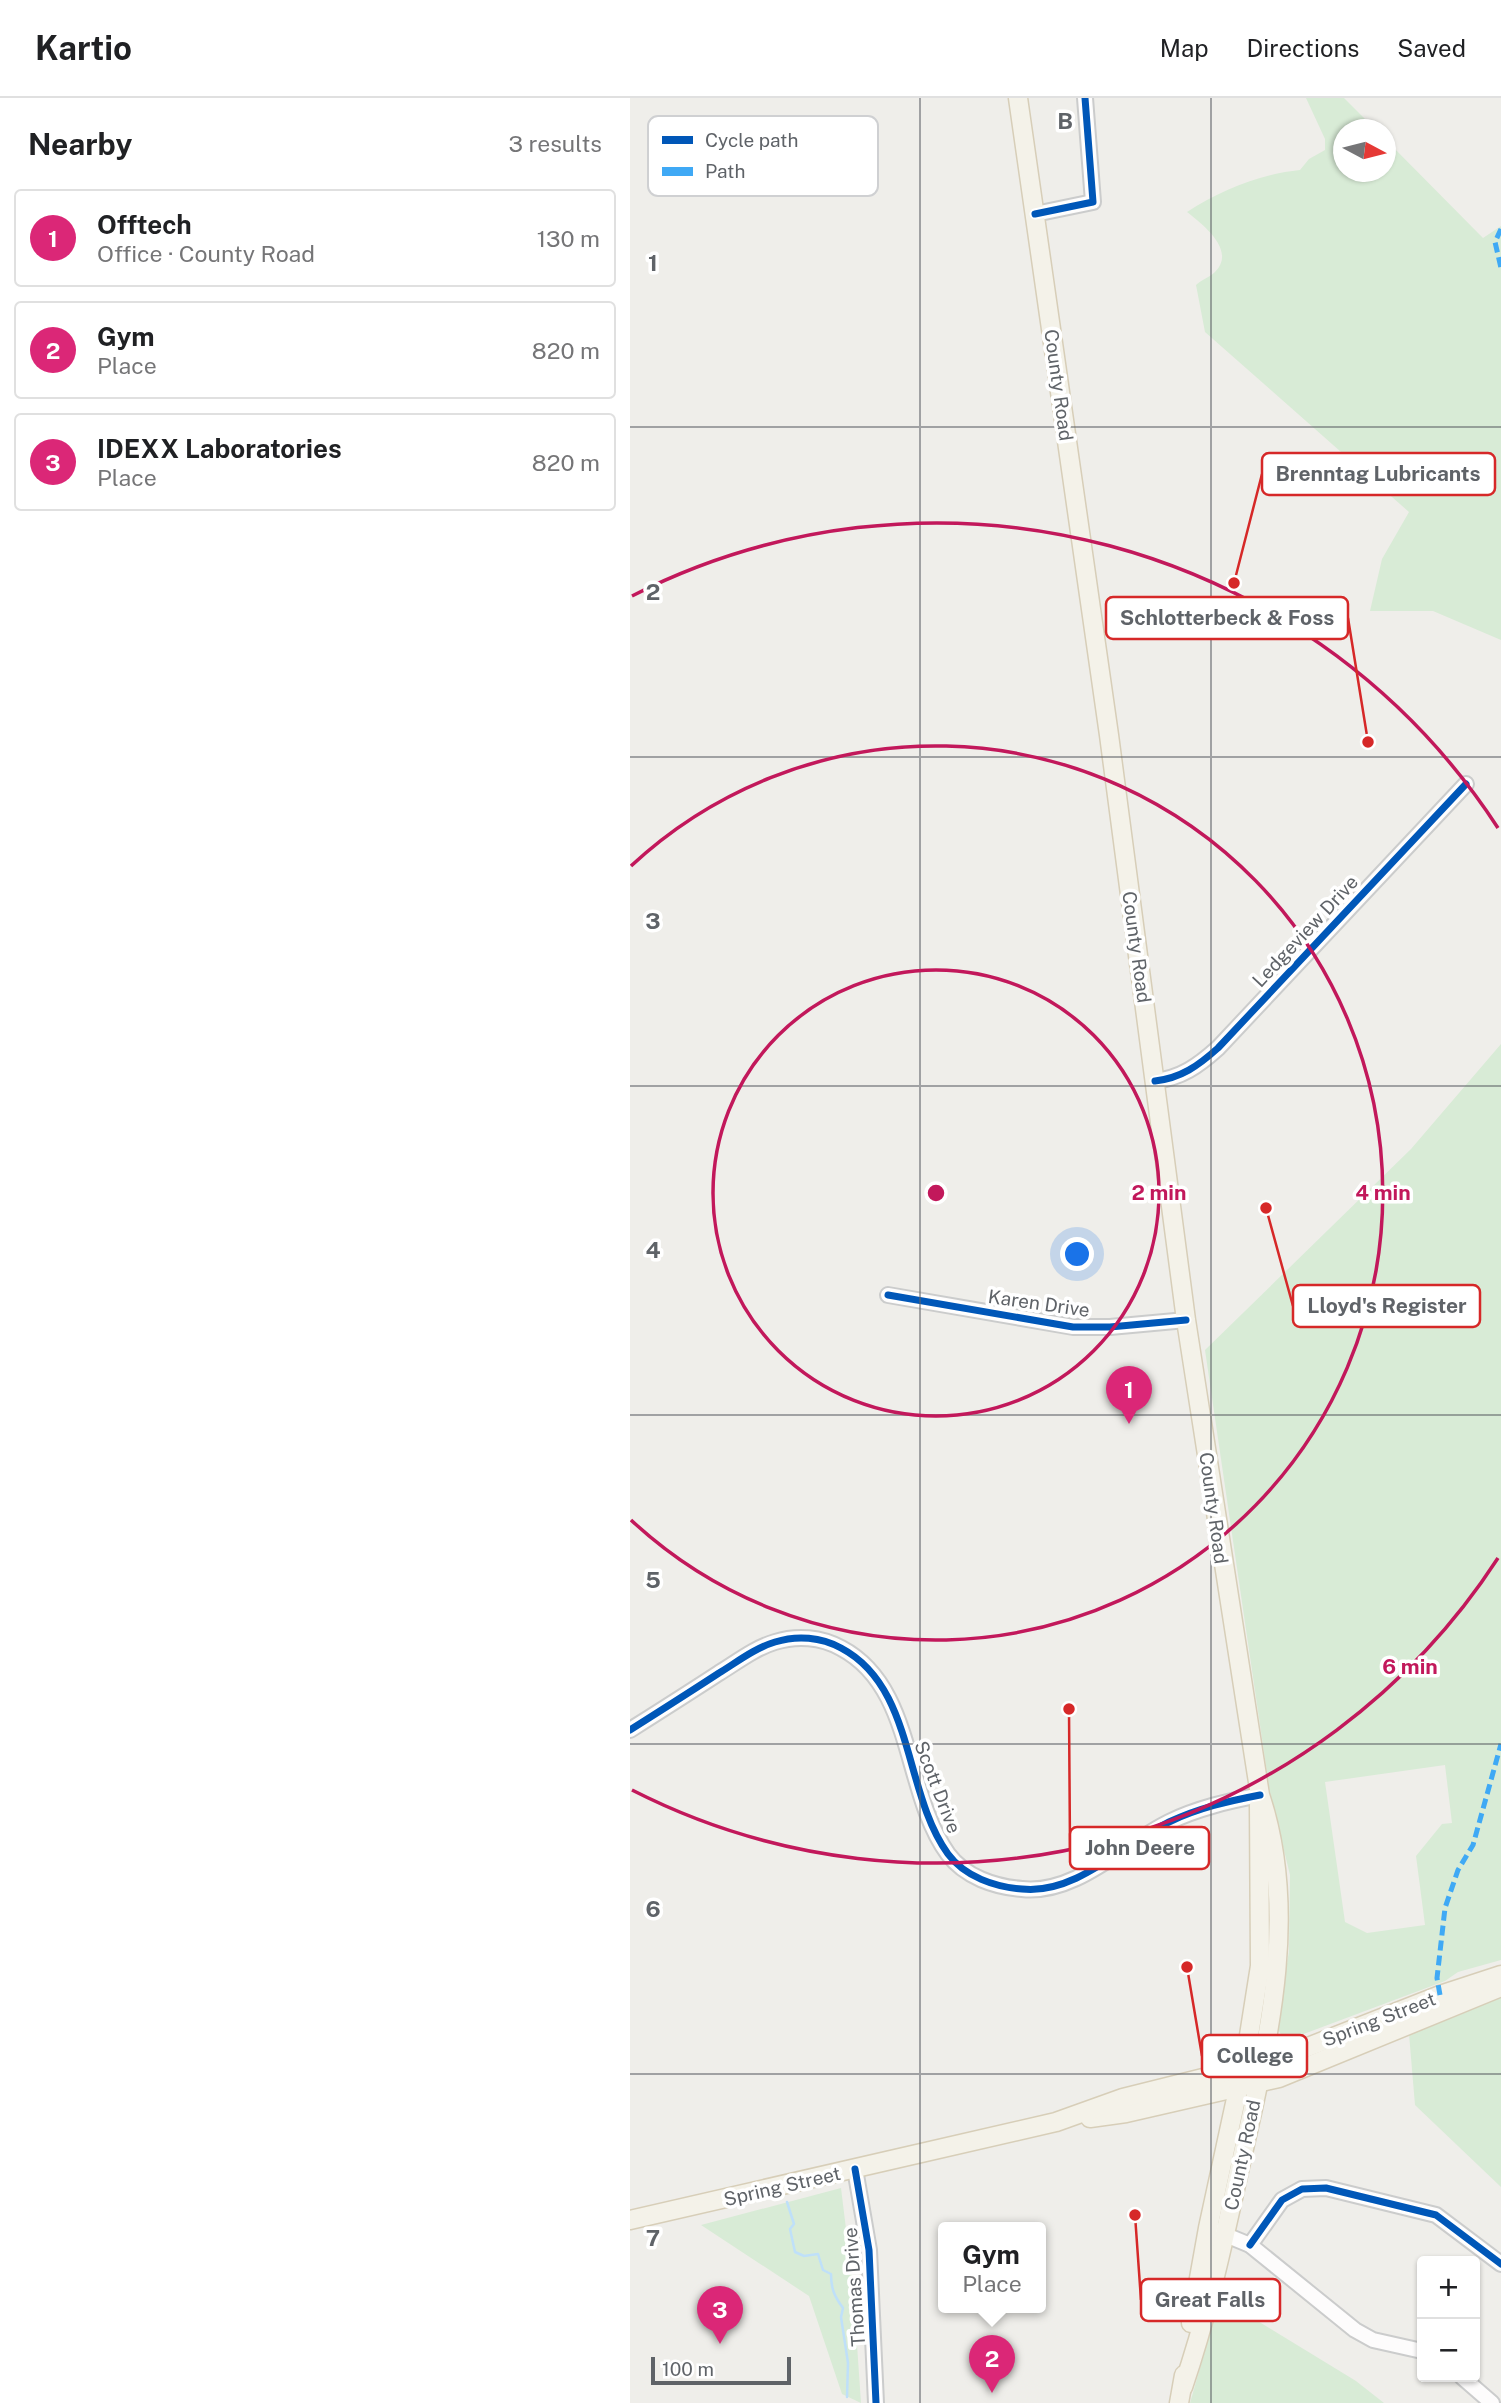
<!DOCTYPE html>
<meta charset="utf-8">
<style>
:root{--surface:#fff;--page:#f2f2f2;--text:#202124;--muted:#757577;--line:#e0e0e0;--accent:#db2777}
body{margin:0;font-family:"Public Sans",sans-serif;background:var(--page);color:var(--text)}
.controls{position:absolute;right:21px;bottom:21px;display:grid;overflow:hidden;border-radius:7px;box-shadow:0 2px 5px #0004}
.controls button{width:63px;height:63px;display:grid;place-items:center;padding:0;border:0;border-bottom:2px solid var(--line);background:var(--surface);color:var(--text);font:35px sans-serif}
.compass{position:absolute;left:703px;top:21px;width:63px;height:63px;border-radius:50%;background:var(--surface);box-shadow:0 2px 5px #0004;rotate:97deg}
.scale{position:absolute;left:21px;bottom:18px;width:140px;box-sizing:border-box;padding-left:7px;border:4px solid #5f6368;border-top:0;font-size:19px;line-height:24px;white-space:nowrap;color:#5f6368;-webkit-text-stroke:5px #fff;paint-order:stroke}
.you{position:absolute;left:448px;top:1157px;width:24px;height:24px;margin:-18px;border:5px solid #fff;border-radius:50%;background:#1a73e8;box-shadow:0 0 0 10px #1a73e833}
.badge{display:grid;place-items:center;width:46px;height:46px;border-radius:50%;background:var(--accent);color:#fff;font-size:23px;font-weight:700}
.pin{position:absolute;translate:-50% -58px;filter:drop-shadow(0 2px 4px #0008)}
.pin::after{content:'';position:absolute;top:37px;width:24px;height:21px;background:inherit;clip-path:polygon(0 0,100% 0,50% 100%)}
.popup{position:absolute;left:308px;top:2124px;width:108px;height:91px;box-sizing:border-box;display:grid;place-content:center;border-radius:7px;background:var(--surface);filter:drop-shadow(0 2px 5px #0005);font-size:23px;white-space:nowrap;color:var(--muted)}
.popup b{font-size:26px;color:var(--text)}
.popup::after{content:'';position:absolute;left:50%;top:100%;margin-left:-14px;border:14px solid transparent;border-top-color:var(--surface)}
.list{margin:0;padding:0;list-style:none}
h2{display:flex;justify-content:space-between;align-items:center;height:91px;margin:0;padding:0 28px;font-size:30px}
h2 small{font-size:23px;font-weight:400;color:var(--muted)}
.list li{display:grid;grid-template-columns:46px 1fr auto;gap:21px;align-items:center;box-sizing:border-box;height:98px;margin:0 14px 14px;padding:0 14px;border:2px solid var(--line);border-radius:7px}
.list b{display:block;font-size:26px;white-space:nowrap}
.list p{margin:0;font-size:23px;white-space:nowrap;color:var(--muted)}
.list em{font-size:23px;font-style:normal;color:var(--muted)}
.map{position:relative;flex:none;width:871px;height:2305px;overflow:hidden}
header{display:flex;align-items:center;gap:42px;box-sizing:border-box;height:98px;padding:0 35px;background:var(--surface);border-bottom:2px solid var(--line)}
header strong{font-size:33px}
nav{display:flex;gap:38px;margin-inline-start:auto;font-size:24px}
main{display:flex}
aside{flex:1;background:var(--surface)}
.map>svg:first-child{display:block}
.green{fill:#d8ebd6;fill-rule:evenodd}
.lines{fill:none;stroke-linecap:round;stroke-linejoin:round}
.stream{stroke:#bfe0f9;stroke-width:2.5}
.minor-casing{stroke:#cbcccc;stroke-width:18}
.major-casing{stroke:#d7ceb8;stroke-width:21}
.minor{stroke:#fdfcfc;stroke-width:14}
.major{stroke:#f4f2e9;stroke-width:18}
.quiet{stroke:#3fa9f5;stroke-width:5;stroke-dasharray:10 5;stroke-linecap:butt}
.cycleway-casing{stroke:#fff;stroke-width:11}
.cycleway{stroke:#0057b8;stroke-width:7}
.grid{fill:none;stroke:#5f6368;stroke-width:2;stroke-opacity:0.55}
.ring{fill:none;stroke:#c2185b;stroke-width:3.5}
.labels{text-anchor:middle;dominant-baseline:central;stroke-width:7;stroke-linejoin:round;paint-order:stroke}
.street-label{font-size:19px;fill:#5f6368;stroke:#fff}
.key{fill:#fff;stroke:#cfd0d2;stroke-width:2}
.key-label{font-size:19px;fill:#5f6368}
.grid-label{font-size:23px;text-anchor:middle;font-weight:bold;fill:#5f6368;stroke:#fff;stroke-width:7;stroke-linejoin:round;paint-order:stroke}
.centre{fill:#c2185b;stroke:#fff;stroke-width:3.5}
.ring-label{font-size:21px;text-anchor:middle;font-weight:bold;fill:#c2185b;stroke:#fff;stroke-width:7;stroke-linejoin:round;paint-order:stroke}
.leader{fill:none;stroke:#d62828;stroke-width:2.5}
.callout-dot{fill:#d62828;stroke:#fff;stroke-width:2.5}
.callout{fill:#fff;stroke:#d62828;stroke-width:2.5}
.callout-label{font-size:21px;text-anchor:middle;font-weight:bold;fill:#5f6368}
</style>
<header>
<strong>Kartio</strong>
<nav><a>Map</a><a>Directions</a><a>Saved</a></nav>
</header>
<main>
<aside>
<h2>Nearby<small>3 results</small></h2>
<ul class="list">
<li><span class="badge">1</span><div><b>Offtech</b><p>Office · County Road</p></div><em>130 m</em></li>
<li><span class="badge">2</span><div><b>Gym</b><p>Place</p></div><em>820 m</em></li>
<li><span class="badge">3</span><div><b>IDEXX Laboratories</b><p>Place</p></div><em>820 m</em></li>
</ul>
</aside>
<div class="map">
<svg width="871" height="2305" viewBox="0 0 871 2305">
<rect width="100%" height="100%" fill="#efeeea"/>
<g class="green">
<path d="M 676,0 L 714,0 L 745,31 L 713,32 L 713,74 L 755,74 L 756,42 L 853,140 L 871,128 L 871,542 L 803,513 L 740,513 L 752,461 L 779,414 L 575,234 L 566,187 C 571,182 580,179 585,174 C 607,152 572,126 557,114 C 591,92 630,76 670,72 L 679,61 L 695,52 L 695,41 Z"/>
<path d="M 871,946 L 871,1862 L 828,1874 L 815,1883 L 655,1943 L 647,1930 L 659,1853 L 660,1777 L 640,1695 L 575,1252 L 781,1051 ZM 815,1667 L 822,1725 L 812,1726 L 786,1758 L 795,1827 L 737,1835 L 715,1824 L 695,1684 Z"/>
<polygon points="871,1899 871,2089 785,2007 779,1936"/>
<polygon points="211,2090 223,2188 231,2305 212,2296 179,2198 71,2127"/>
<polygon points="590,2200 726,2283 754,2305 560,2305"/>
</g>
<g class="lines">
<path class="stream" d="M 157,2104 L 164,2126 L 160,2131 L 165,2154 L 174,2158 L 188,2156 L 193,2172 L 201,2176 C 201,2190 204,2198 213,2210 L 211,2219 L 218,2265 L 217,2299"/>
<defs>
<g id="minor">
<polyline points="405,116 463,104 455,0"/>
<path d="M 525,983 C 551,980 568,968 588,950 L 836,686"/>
<polyline points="258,1197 443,1229 480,1229 556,1222"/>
<path d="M 0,1632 C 30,1613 60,1594 89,1575 C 107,1564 125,1550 145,1544 C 167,1537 191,1539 211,1550 C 285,1589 273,1694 318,1756 C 335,1779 365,1789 392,1791 C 446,1797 494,1746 539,1724 C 568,1710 599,1703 630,1697"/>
<polyline points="225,2071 239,2152 246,2305"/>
<polyline points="586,2133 620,2147 725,2232 743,2242 792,2253"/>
<polyline points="620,2147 652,2102 672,2091 696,2090 806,2117 871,2166"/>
<polyline points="832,2279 862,2305"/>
</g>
<g id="major">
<path d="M 388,0 L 479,637 L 556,1222 L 630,1697 C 671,1819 636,1951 609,2073 C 593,2146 577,2219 553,2289"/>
<polyline points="460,2020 496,2015 649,1980 871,1889"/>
<polyline points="0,2122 426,2024 493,2000 645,1962 810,1897 871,1877"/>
<polyline points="561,2225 578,2130 617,1950 630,1868 629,1707"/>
<polyline points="549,2305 554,2277"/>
</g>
</defs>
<use href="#minor" class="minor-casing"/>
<use href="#major" class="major-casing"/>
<use href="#minor" class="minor"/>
<use href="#major" class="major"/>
<g class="quiet">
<polyline points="871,131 865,144 871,170"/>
<polyline points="810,1897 807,1880 815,1810 828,1772 843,1747 871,1646"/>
</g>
<defs>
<g id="cycleway">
<polyline points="405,116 463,104 455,0"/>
<path d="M 525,983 C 551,980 568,968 588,950 L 836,686"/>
<polyline points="258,1197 443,1229 480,1229 556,1222"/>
<path d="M 0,1632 C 30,1613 60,1594 89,1575 C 107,1564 125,1550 145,1544 C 167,1537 191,1539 211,1550 C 285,1589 273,1694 318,1756 C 335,1779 365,1789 392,1791 C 446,1797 494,1746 539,1724 C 568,1710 599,1703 630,1697"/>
<polyline points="225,2071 239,2152 246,2305"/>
<polyline points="620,2147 652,2102 672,2091 696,2090 806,2117 871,2166"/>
</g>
</defs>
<use href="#cycleway" class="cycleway-casing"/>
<use href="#cycleway" class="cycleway"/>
</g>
<path class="grid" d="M 290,0 L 290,2305M 581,0 L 581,2305M 0,329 L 871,329M 0,659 L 871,659M 0,988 L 871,988M 0,1317 L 871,1317M 0,1646 L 871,1646M 0,1976 L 871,1976"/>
<g class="ring">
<circle cx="306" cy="1095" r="223"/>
<path d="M1 768A447 447 0 1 1 1 1422"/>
<path d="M868 1460A670 670 0 0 1 2 1692M2 498A670 670 0 0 1 868 730"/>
</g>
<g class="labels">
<g class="street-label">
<text transform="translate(429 287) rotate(82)">County Road</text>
<text transform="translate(675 833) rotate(-47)">Ledgeview Drive</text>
<text transform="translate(507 849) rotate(82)">County Road</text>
<text transform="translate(409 1205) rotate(8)">Karen Drive</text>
<text transform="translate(584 1410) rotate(82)">County Road</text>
<text transform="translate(308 1689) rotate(69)">Scott Drive</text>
<text transform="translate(749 1921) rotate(-21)">Spring Street</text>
<text transform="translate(612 2057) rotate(-78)">County Road</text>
<text transform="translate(152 2088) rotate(-13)">Spring Street</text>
<text transform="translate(224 2189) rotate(-94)">Thomas Drive</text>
</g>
</g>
<rect x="18" y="18" width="230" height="80" rx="10" class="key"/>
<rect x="32" y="38" width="31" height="8" fill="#0057b8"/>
<rect x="32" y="69" width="31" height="9" fill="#3fa9f5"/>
<g class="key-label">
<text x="75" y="49">Cycle path</text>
<text x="75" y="80">Path</text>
</g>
<g class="grid-label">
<text x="435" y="31">B</text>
<text x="23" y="173">1</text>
<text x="23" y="502">2</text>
<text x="23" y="831">3</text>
<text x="23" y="1160">4</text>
<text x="23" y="1490">5</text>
<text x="23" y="1819">6</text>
<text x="23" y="2148">7</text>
</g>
<circle cx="306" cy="1095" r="10" class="centre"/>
<g class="ring-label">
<text x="529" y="1102">2 min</text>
<text x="753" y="1102">4 min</text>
<text x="780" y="1576">6 min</text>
</g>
<path class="leader" d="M604 485L632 376M738 644L718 520M636 1110L663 1208M439 1611L440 1750M557 1869L572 1958M505 2117L511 2202"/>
<g class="callout-dot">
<circle cx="604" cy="485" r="7"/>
<circle cx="738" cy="644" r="7"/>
<circle cx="636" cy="1110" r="7"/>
<circle cx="439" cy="1611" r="7"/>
<circle cx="557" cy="1869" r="7"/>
<circle cx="505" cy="2117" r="7"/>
</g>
<g class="callout">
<rect x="632" y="355" width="233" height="42" rx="7"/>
<rect x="476" y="499" width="242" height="42" rx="7"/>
<rect x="663" y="1187" width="187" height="42" rx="7"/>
<rect x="440" y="1729" width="139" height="42" rx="7"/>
<rect x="572" y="1937" width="105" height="42" rx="7"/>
<rect x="511" y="2181" width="139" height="42" rx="7"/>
</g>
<g class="callout-label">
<text x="748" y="383">Brenntag Lubricants</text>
<text x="597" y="527">Schlotterbeck &amp; Foss</text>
<text x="757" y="1215">Lloyd's Register</text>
<text x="510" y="1757">John Deere</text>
<text x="625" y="1965">College</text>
<text x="580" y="2209">Great Falls</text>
</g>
</svg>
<div class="controls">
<button>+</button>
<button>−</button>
</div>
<svg class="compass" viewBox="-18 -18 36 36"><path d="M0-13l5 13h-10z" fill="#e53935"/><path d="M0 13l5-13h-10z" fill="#757577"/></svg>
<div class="scale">100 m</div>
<div class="you"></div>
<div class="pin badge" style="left:499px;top:1326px">1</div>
<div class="pin badge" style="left:362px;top:2295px">2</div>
<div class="popup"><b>Gym</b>Place</div>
<div class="pin badge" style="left:90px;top:2246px">3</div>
</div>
</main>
